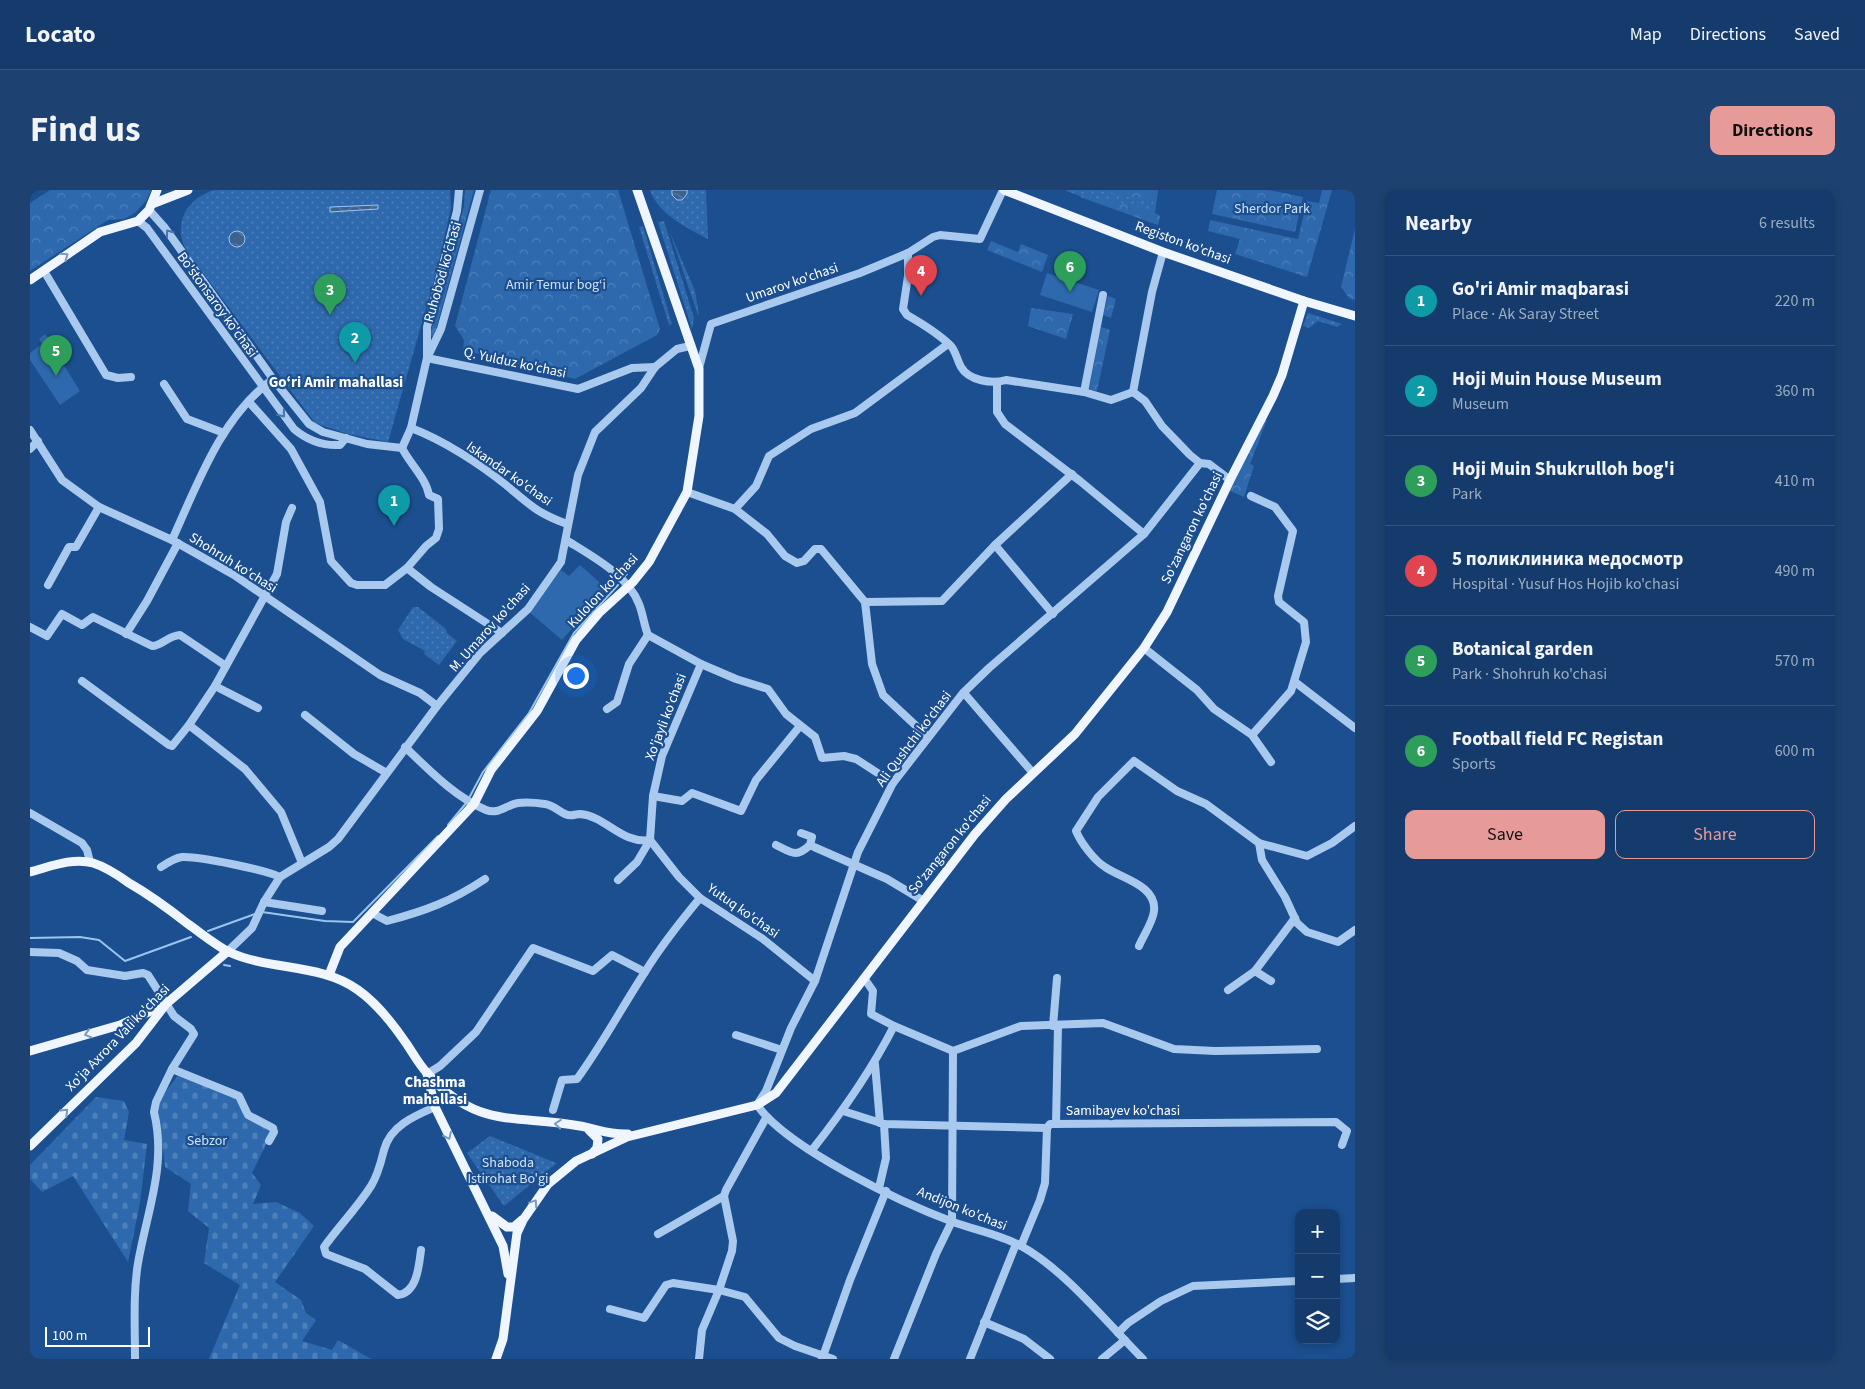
<!DOCTYPE html>
<meta charset="utf-8">
<style>
:root{--surface:#143b6b;--page:#1d4271;--text:#f1f3f6;--muted:#9dadc1;--line:#33557e;--accent:#e69b98}
body{margin:0;font-family:"Source Sans 3",sans-serif;background:var(--page);color:var(--text)}
.controls{position:absolute;right:15px;bottom:15px;display:grid;overflow:hidden;border-radius:10px;box-shadow:0 2px 8px #0003}
.controls button{width:45px;height:45px;display:grid;place-items:center;padding:0;border:0;border-bottom:1px solid var(--line);background:var(--surface);color:var(--text);font:25px sans-serif}
.scale{position:absolute;left:15px;bottom:12px;width:105px;box-sizing:border-box;padding-left:5px;border:2px solid #fff;border-top:0;font-size:14px;line-height:18px;white-space:nowrap;color:#fff;-webkit-text-stroke:4px #1b4f8f;paint-order:stroke}
.you{position:absolute;left:545px;top:485px;width:18px;height:18px;margin:-12px;border:4px solid #fff;border-radius:50%;background:#1a73e8;box-shadow:0 0 0 8px #1a73e833}
.badge{display:grid;place-items:center;width:32px;height:32px;border-radius:50%;background:var(--accent);color:#fff;font-size:16px;font-weight:700}
.pin{position:absolute;translate:-50% -41px;filter:drop-shadow(0 1px 2px #0008)}
.pin::after{content:'';position:absolute;top:26px;width:18px;height:15px;background:inherit;clip-path:polygon(0 0,100% 0,50% 100%)}
.list{margin:0;padding:0;list-style:none}
h2{display:flex;justify-content:space-between;align-items:center;height:65px;margin:0;padding:0 20px;font-size:21px}
h2 small{font-size:16px;font-weight:400;color:var(--muted)}
.list li{display:grid;grid-template-columns:32px 1fr auto;gap:15px;align-items:center;box-sizing:border-box;height:90px;padding:0 20px;border-top:1px solid var(--line)}
.list b{display:block;font-size:19px;white-space:nowrap}
.list p{margin:0;font-size:16px;white-space:nowrap;color:var(--muted)}
.list em{font-size:16px;font-style:normal;color:var(--muted)}
.actions{display:flex;gap:10px;padding:15px 20px}
.actions a{flex:1;padding:11px 0;border:1px solid var(--accent);border-radius:10px;text-align:center;font-size:18px;color:var(--accent)}
.actions .main{background:var(--accent);color:#111}
.icon{flex:none;width:28px;height:28px;fill:none;stroke:currentColor;stroke-width:2;stroke-linecap:round;stroke-linejoin:round}
.map{position:relative;flex:none;width:1325px;height:1169px;overflow:hidden;border-radius:10px}
header{display:flex;align-items:center;gap:30px;box-sizing:border-box;height:70px;padding:0 25px;background:var(--surface);border-bottom:1px solid var(--line)}
header strong{font-size:24px}
nav{display:flex;gap:28px;margin-inline-start:auto;font-size:18px}
.intro{display:flex;align-items:center;justify-content:space-between;box-sizing:border-box;height:120px;padding:0 30px}
h1{margin:0;font-size:35px}
.button{padding:12px 22px;border-radius:10px;background:var(--accent);color:#111;font-size:18px;font-weight:700}
main{display:flex;gap:30px;padding:0 30px}
aside{flex:1;background:var(--surface);border-radius:10px;box-shadow:0 2px 8px #0003}
.map>svg:first-child{display:block}
.grass{fill:url(#grass-dots)}
.forest{fill:url(#forest-crowns)}
.cemetery{fill:url(#cemetery-stones)}
.garden{fill:#2e69ad}
.water{fill:url(#water-waves);stroke:#9cc4f0}
.lines{fill:none;stroke-linecap:round;stroke-linejoin:round}
.stream{stroke:#9cc4f0;stroke-width:2}
.minor{stroke:#a9c9ee;stroke-width:8}
.major{stroke:#f0f6ff;stroke-width:9}
.oneway{stroke:#4674ac}
.oneway2{stroke:#7b9ac1}
.labels{text-anchor:middle;dominant-baseline:central;stroke-width:4.5;stroke-linejoin:round;paint-order:stroke}
.park-label{font-size:14px;fill:#cfe3fa;stroke:#1b4f8f}
.street-label{font-size:14px;fill:#fff;stroke:#1b4f8f}
.neighbourhood-label{font-size:15px;font-weight:bold;fill:#fff;stroke:#1b4f8f}
</style>
<header>
<strong>Locato</strong>
<nav><a>Map</a><a>Directions</a><a>Saved</a></nav>
</header>
<div class="intro"><h1>Find us</h1><a class="button">Directions</a></div>
<main>
<div class="map">
<svg width="1325" height="1169" viewBox="0 0 1325 1169">
<defs>
<pattern id="grass-dots" width="8" height="8" patternUnits="userSpaceOnUse" patternTransform="scale(1.25)"><rect width="8" height="8" fill="#2e69ad"/><path d="M2 2h.1M6 6h.1" fill="none" stroke="#4d80b9" stroke-width="1.8" stroke-linecap="round"/></pattern>
<pattern id="forest-crowns" width="20" height="18" patternUnits="userSpaceOnUse" patternTransform="scale(1.25)"><rect width="20" height="18" fill="#2e69ad"/><path d="M2 6a3 3 0 1 1 6 0M12 15a3 3 0 1 1 6 0" fill="none" stroke="#4d80b9"/></pattern>
<pattern id="cemetery-stones" width="16" height="16" patternUnits="userSpaceOnUse" patternTransform="scale(1.25)"><rect width="16" height="16" fill="#2e69ad"/><path d="M2 7V4a2 2 0 0 1 4 0v3zM10 15v-3a2 2 0 0 1 4 0v3z" fill="#4d80b9"/></pattern>
<pattern id="water-waves" width="16" height="10" patternUnits="userSpaceOnUse" patternTransform="scale(1.25)"><rect width="16" height="10" fill="#3c6290"/><path d="M0 5q4-4 8 0t8 0" fill="none" stroke="#597aa1"/></pattern>
</defs>
<rect width="100%" height="100%" fill="#1b4f8f"/>
<g class="grass">
<path d="M 184,0 L 420,0 L 421,17 L 408,76 L 358,252 L 318,244 L 285,233 L 156,60 C 143,33 156,9 184,0 Z"/>
<path d="M 620,0 L 676,0 L 678,49 C 657,38 628,24 620,0 Z"/>
<polygon points="1034,0 1128,0 1125,23 1130,26 1128,35"/>
<polygon points="634,31 664,128 662,139 628,32"/>
<polygon points="613,36 642,134 639,135 609,37"/>
<polygon points="639,40 665,101 669,125 668,125"/>
<polygon points="1278,123 1312,134 1307,137 1288,131 1279,138 1273,136"/>
<polygon points="383,417 388,417 416,439 417,443 427,451 409,475 394,464 395,461 373,449 368,440"/>
<polygon points="460,946 526,973 527,973 474,1016 437,963"/>
</g>
<g class="forest">
<polygon points="20,0 121,0 116,11 105,23 94,29 78,30 0,81 0,13"/>
<polygon points="435,0 444,0 404,147 400,145 434,16"/>
<polygon points="461,0 588,0 630,139 627,145 545,189 433,160 434,150 425,136"/>
<polygon points="1074,0 1128,0 1126,13 1073,2"/>
<polygon points="1187,0 1239,0 1273,7 1265,42 1182,24"/>
<polygon points="1292,0 1302,0 1277,87 1205,64 1210,49 1178,41 1180,30 1268,49 1277,11 1289,13"/>
<polygon points="1051,5 1125,21 1125,23 1130,26 1128,35 1050,7"/>
<polygon points="1325,39 1325,110 1319,108 1311,97"/>
<polygon points="961,51 988,62 991,54 1018,65 1012,82 957,60"/>
<polygon points="1078,106 1086,109 1081,128 1073,125"/>
<polygon points="1001,118 1043,124 1036,149 998,136"/>
<polygon points="1071,137 1080,140 1067,201 1059,199"/>
<polygon points="1232,228 1237,230 1220,274 1224,276 1214,307 1198,300"/>
</g>
<g class="cemetery">
<polygon points="151,882 208,904 214,927 243,940 222,983 231,995 223,1014 246,1012 270,1023 284,1036 245,1092 271,1110 276,1123 286,1130 272,1151 302,1160 308,1150 341,1169 179,1169 210,1095 174,1073 179,1038 158,1021 161,994 135,977 128,917 135,902"/>
<polygon points="66,907 94,911 99,922 94,950 117,954 110,1013 98,1072 43,986 12,1002 0,989 0,975"/>
</g>
<g class="garden">
<polygon points="1017,83 1069,100 1062,122 1010,105"/>
<polygon points="15,144 23,154 26,152 35,153 25,161 50,201 30,215 0,170 0,163 12,154 9,149"/>
<polygon points="550,375 577,399 532,450 499,422 531,380 539,386"/>
</g>
<g class="water">
<polygon points="642,0 657,0 657,4 652,10 647,10 642,5"/>
<polygon points="348,15 348,19 300,22 300,17"/>
<circle cx="207" cy="49" r="8"/>
</g>
<g class="lines">
<g class="stream">
<polyline points="595,386 597,384"/>
<polyline points="439,608 453,582 499,523 544,443 588,395"/>
<polyline points="418,635 437,612"/>
<polyline points="232,722 295,731 323,732 408,646"/>
<polyline points="178,741 225,724"/>
<polyline points="0,748 50,747 69,750 95,771 161,747"/>
<polyline points="194,775 200,776"/>
</g>
<g class="minor">
<polyline points="119,20 135,38 243,189 279,234 293,242 337,254 372,258"/>
<path d="M 108,31 L 117,38 L 264,239 C 277,250 292,256 310,255 L 316,248"/>
<polyline points="1133,62 1122,102 1103,202 1115,211 1132,236 1160,265 1170,273 1179,274 1200,290"/>
<path d="M 878,63 L 878,86 L 873,119 L 877,125 C 891,133 909,144 921,156 C 926,162 927,170 931,177 C 939,191 962,194 976,190 L 1054,202 L 1081,210 L 1103,202"/>
<polyline points="14,81 76,185 88,188 101,187"/>
<polyline points="399,164 411,139 450,0"/>
<polyline points="397,168 548,199 602,178 625,177"/>
<polyline points="669,178 681,134 830,83 878,63 903,47 910,45 950,49 973,0"/>
<polyline points="967,193 967,222 975,234 1050,291 1114,344"/>
<polyline points="134,194 157,229 194,243"/>
<polyline points="1054,202 1073,105"/>
<path d="M 219,212 L 261,259 L 290,312 L 301,371 L 321,393 L 327,395 L 355,395 L 377,378 L 396,356 L 406,348 L 409,339 L 408,309 L 399,305 C 396,288 380,274 372,258"/>
<path d="M 381,238 C 413,250 450,274 476,295 C 500,315 507,323 537,334"/>
<polyline points="0,240 32,290 69,317 142,350 204,385 350,485 390,503 407,516"/>
<polyline points="372,258 381,238 397,168 397,137 427,21 429,0"/>
<polyline points="0,259 8,251"/>
<polyline points="657,302 705,319 737,344 755,366 767,373 774,371 785,359 791,359 835,412 842,474 853,505 898,547"/>
<polyline points="262,318 256,332 247,384 185,496 159,535 215,579 251,622 272,673"/>
<polyline points="705,319 726,296 739,266 781,239 825,223 918,154"/>
<path d="M 142,350 C 168,293 191,227 243,189"/>
<path d="M 536,350 C 560,365 598,385 609,414 C 613,424 614,435 618,445 L 671,474 L 706,489 L 738,499 L 756,524 L 785,547 L 792,568 L 814,566 L 826,569 L 863,593"/>
<polyline points="965,355 1023,424"/>
<polyline points="377,378 401,397 472,443"/>
<polyline points="18,395 39,357 46,357 69,317"/>
<polyline points="835,412 912,411 965,355 1042,284"/>
<path d="M 0,437 L 17,446 L 32,424 L 52,435 L 63,427 L 122,456 C 132,456 137,446 150,445 L 196,476"/>
<polyline points="96,444 117,411 148,353"/>
<polyline points="1114,458 1167,500 1184,519 1222,545 1261,501 1276,452 1274,432 1249,412 1248,406 1263,341 1245,317 1221,306"/>
<polyline points="52,491 139,555 142,556 159,535"/>
<polyline points="1265,492 1325,538"/>
<polyline points="185,496 228,518"/>
<polyline points="934,503 1003,583"/>
<polyline points="577,519 587,512 599,474 618,445"/>
<polyline points="275,525 324,564 355,582"/>
<polyline points="1222,545 1241,572"/>
<path d="M 375,557 C 399,580 425,607 456,620 C 468,625 476,615 488,613 C 496,612 508,613 515,614 C 523,615 528,621 535,624 C 542,627 544,624 550,624 C 576,626 591,654 620,650 L 649,687 L 670,708 L 733,749 L 785,791"/>
<polyline points="623,606 652,611 662,603 711,621 726,590 770,536"/>
<polyline points="0,623 52,653 57,660 60,672"/>
<polyline points="771,643 782,647 780,655 784,657 857,689 892,710"/>
<polyline points="1229,653 1232,670 1255,707 1267,733 1277,742 1308,752 1325,740"/>
<path d="M 746,655 C 762,663 766,668 780,655"/>
<path d="M 131,677 C 137,673 145,668 152,667 C 169,666 235,680 250,687"/>
<polyline points="588,690 607,672 620,650 623,606 632,566 671,474"/>
<polyline points="234,712 292,721"/>
<path d="M 342,723 L 357,731 C 395,721 422,711 455,689"/>
<path d="M 1109,756 C 1113,746 1123,732 1124,721 C 1127,695 1090,688 1075,677 C 1064,670 1051,653 1046,641 L 1068,607 L 1104,571 L 1147,601 L 1176,614 L 1229,653 L 1277,666 L 1302,653 L 1325,636"/>
<polyline points="198,761 222,738 234,712 250,687 299,657 308,649 407,516 450,463 498,419 531,372 548,285 565,242 611,198 625,177 647,159 660,156"/>
<path d="M 0,762 L 29,763 L 47,771 L 57,780 L 95,786 L 113,783 L 118,785 L 144,826 L 161,839 L 164,844 L 142,879 L 126,912 L 124,922 C 137,976 117,1021 108,1073 C 103,1104 105,1137 105,1169"/>
<polyline points="1225,781 1241,791"/>
<polyline points="834,788 843,801 841,824 864,836"/>
<polyline points="1198,800 1225,781 1265,728"/>
<polyline points="1023,836 1027,788"/>
<polyline points="706,845 752,860"/>
<polyline points="845,874 850,933"/>
<polyline points="142,879 209,906 218,925 243,938 244,942 239,951"/>
<polyline points="397,884 410,876 446,842 503,758 563,781 582,765 615,782"/>
<path d="M 523,920 L 532,890 L 547,889 C 572,855 592,817 615,782 C 631,756 650,732 670,708"/>
<polyline points="813,921 854,934 1017,938 1020,934 1306,932 1317,941 1312,955"/>
<polyline points="1026,934 1028,836"/>
<path d="M 782,960 C 813,921 841,881 864,836 L 923,861 L 991,836 L 1073,833 L 1144,859 L 1185,861 L 1287,859"/>
<polyline points="849,998 856,968 854,934"/>
<polyline points="628,1044 694,1006"/>
<polyline points="991,1056 1010,1010 1015,993 1017,938"/>
<path d="M 391,1060 C 389,1076 387,1103 368,1105 L 335,1079 L 296,1064 L 294,1057 C 309,1036 327,1018 341,996 C 348,985 351,972 354,960 C 360,936 384,926 405,917"/>
<polyline points="1306,1089 1325,1088"/>
<polyline points="580,1119 614,1128 636,1095 643,1093 689,1100 715,1107 749,1148 765,1156 803,1169"/>
<polyline points="954,1132 994,1149 1020,1169"/>
<polyline points="1088,1143 1098,1133 1131,1111 1163,1096 1269,1091"/>
<polyline points="669,1169 672,1140 689,1100 702,1061 703,1051 694,1006 696,1000 736,928"/>
<polyline points="792,1169 820,1090 856,1001"/>
<polyline points="864,1169 906,1064 922,1031 923,861"/>
<polyline points="940,1169 986,1054"/>
<polyline points="1072,1169 1095,1150"/>
<path d="M 1113,1169 C 1077,1133 1035,1080 991,1056 C 971,1045 945,1040 923,1032 C 872,1013 757,958 727,915 L 736,901 L 761,838 L 785,791 L 828,662 L 863,593 L 933,503 L 959,478 L 1114,344 L 1170,273"/>
</g>
<g class="major">
<polyline points="974,0 1133,62 1274,111 1325,126"/>
<polyline points="122,14 158,0"/>
<polyline points="0,90 70,42 108,31 119,20 127,0"/>
<path d="M 0,682 C 19,677 43,667 63,673 C 76,677 88,685 99,693 C 120,705 139,719 158,734 C 171,743 184,754 199,762 C 240,781 291,773 328,800 C 348,814 363,834 376,853 C 383,863 389,875 398,884 C 448,940 485,924 550,936 C 567,939 580,945 598,944"/>
<polyline points="299,785 310,757 444,614 461,580 507,521 546,450 569,423 603,392 619,372 657,302 669,226 669,179 607,0"/>
<polyline points="0,861 90,835 134,815"/>
<polyline points="397,884 405,917 473,1056 478,1084"/>
<polyline points="559,940 568,949 567,958 562,964"/>
<polyline points="0,956 106,853 136,814 198,761"/>
<polyline points="462,1026 477,1037 484,1037 492,1030"/>
<polyline points="466,1169 473,1149 487,1043 493,1030 518,994 546,971 597,947 727,915 746,903 945,644 976,609 1045,544 1114,458 1137,422 1200,290 1243,206 1252,185 1274,111"/>
</g>
</g>
<defs><path id="oneway-chevron" d="M-2-3.5L2.5 0L-2 3.5" fill="none" stroke-width="1.6" stroke-linecap="round" stroke-linejoin="round" transform="scale(1.25)"/></defs>
<g class="oneway">
<use href="#oneway-chevron" transform="translate(139 43) rotate(-126)"/>
<use href="#oneway-chevron" transform="translate(252 224) rotate(52)"/>
</g>
<g class="oneway2">
<use href="#oneway-chevron" transform="translate(35 66) rotate(-35)"/>
<use href="#oneway-chevron" transform="translate(58 844) rotate(163)"/>
<use href="#oneway-chevron" transform="translate(35 922) rotate(-44)"/>
<use href="#oneway-chevron" transform="translate(528 934) rotate(-175)"/>
<use href="#oneway-chevron" transform="translate(418 946) rotate(65)"/>
<use href="#oneway-chevron" transform="translate(504 1013) rotate(-56)"/>
</g>
<g class="labels">
<g class="park-label">
<text x="1242" y="19">Sherdor Park</text>
<text x="526" y="95">Amir Temur bog‘i</text>
<text x="177" y="951">Sebzor</text>
<text x="478" y="973">Shaboda<tspan x="478" dy="16">Istirohat Bo'gi</tspan></text>
</g>
<g class="street-label">
<text transform="translate(1153 53) rotate(20)">Registon ko'chasi</text>
<text transform="translate(413 82) rotate(-74)">Ruhobod ko'chasi</text>
<text transform="translate(762 93) rotate(-19)">Umarov ko'chasi</text>
<text transform="translate(187 115) rotate(54)">Bo'stonsaroy ko'chasi</text>
<text transform="translate(485 173) rotate(12)">Q. Yulduz ko'chasi</text>
<text transform="translate(479 284) rotate(35)">Iskandar ko'chasi</text>
<text transform="translate(1162 338) rotate(-64)">So'zangaron ko'chasi</text>
<text transform="translate(203 373) rotate(32)">Shohruh ko'chasi</text>
<text transform="translate(573 401) rotate(-47)">Kulolon ko'chasi</text>
<text transform="translate(460 438) rotate(-48)">M. Umarov ko'chasi</text>
<text transform="translate(636 527) rotate(-69)">Xo'jayli ko'chasi</text>
<text transform="translate(884 549) rotate(-53)">Ali Qushchi ko'chasi</text>
<text transform="translate(920 655) rotate(-51)">So'zangaron ko'chasi</text>
<text transform="translate(713 721) rotate(35)">Yutuq ko'chasi</text>
<text transform="translate(88 848) rotate(-46)">Xo'ja Axrora Vali ko'chasi</text>
<text x="1093" y="921">Samibayev ko'chasi</text>
<text transform="translate(932 1019) rotate(22)">Andijon ko'chasi</text>
</g>
<g class="neighbourhood-label">
<text x="306" y="192">Go‘ri Amir mahallasi</text>
<text x="405" y="892">Chashma<tspan x="405" dy="17">mahallasi</tspan></text>
</g>
</g>
</svg>
<div class="controls">
<button>+</button>
<button>−</button>
<button><svg class="icon" aria-label="layers" viewBox="0 0 24 24"><path d="M12 4l9 5-9 5-9-5zM3 14l9 5 9-5"/></svg></button>
</div>
<div class="scale">100 m</div>
<div class="you"></div>
<div class="pin badge" style="left:364px;top:336px;background:#0f9aa8">1</div>
<div class="pin badge" style="left:325px;top:173px;background:#0f9aa8">2</div>
<div class="pin badge" style="left:300px;top:125px;background:#2e9e5b">3</div>
<div class="pin badge" style="left:891px;top:106px;background:#e0444e">4</div>
<div class="pin badge" style="left:26px;top:186px;background:#2e9e5b">5</div>
<div class="pin badge" style="left:1040px;top:102px;background:#2e9e5b">6</div>
</div>
<aside>
<h2>Nearby<small>6 results</small></h2>
<ul class="list">
<li><span class="badge" style="background:#0f9aa8">1</span><div><b>Go'ri Amir maqbarasi</b><p>Place · Ak Saray Street</p></div><em>220 m</em></li>
<li><span class="badge" style="background:#0f9aa8">2</span><div><b>Hoji Muin House Museum</b><p>Museum</p></div><em>360 m</em></li>
<li><span class="badge" style="background:#2e9e5b">3</span><div><b>Hoji Muin Shukrulloh bog'i</b><p>Park</p></div><em>410 m</em></li>
<li><span class="badge" style="background:#e0444e">4</span><div><b>5 поликлиника медосмотр</b><p>Hospital · Yusuf Hos Hojib ko'chasi</p></div><em>490 m</em></li>
<li><span class="badge" style="background:#2e9e5b">5</span><div><b>Botanical garden</b><p>Park · Shohruh ko'chasi</p></div><em>570 m</em></li>
<li><span class="badge" style="background:#2e9e5b">6</span><div><b>Football field FC Registan</b><p>Sports</p></div><em>600 m</em></li>
</ul>
<div class="actions"><a class="main">Save</a><a>Share</a></div>
</aside>
</main>
